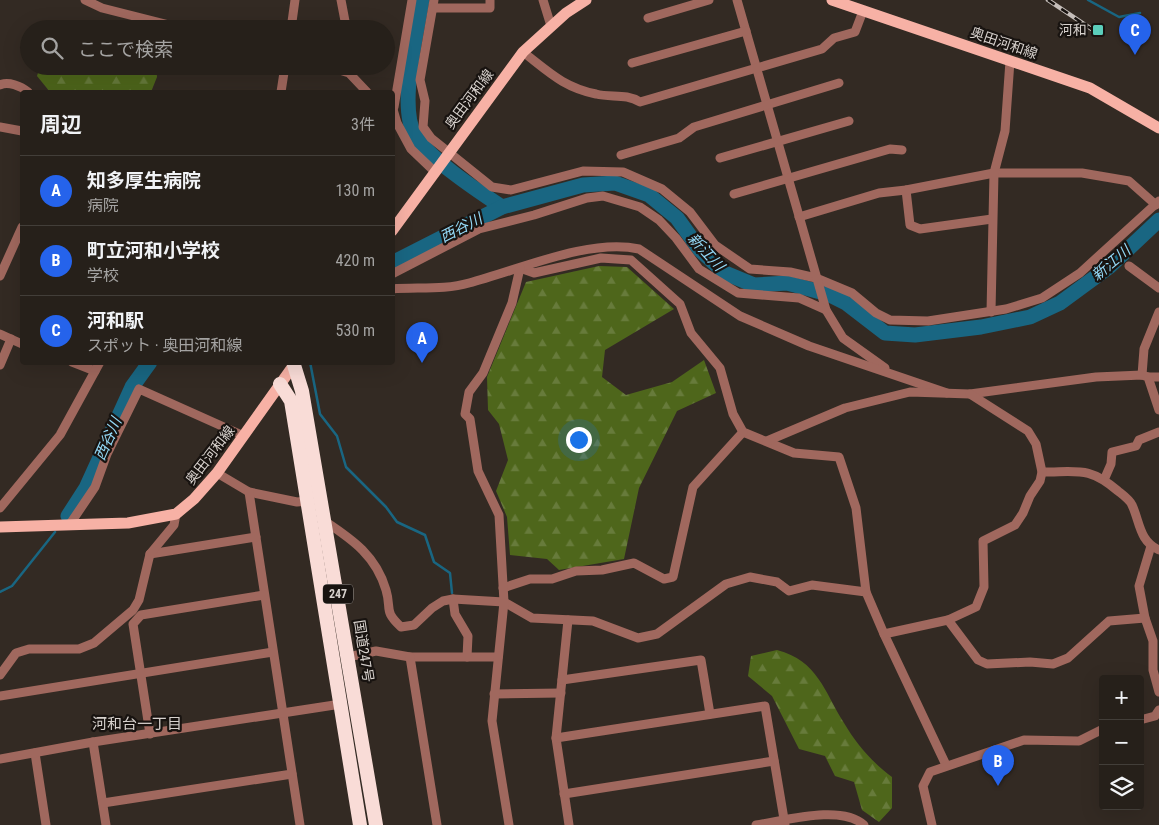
<!DOCTYPE html>
<html lang="ja">
<meta charset="utf-8">
<style>
:root{--surface:#26201a;--page:#322d27;--text:#f1f3f6;--muted:#a4a3a2;--line:#423e39;--accent:#2563eb}
body{margin:0;font-family:"Roboto Condensed","Noto Sans JP",sans-serif;background:var(--page);color:var(--text)}
.controls{position:absolute;right:15px;bottom:15px;display:grid;overflow:hidden;border-radius:5px;box-shadow:0 5px 20px #0002}
.controls button{width:45px;height:45px;display:grid;place-items:center;padding:0;border:0;border-bottom:1px solid var(--line);background:var(--surface);color:var(--text);font:25px sans-serif}
.you{position:absolute;left:578px;top:439px;width:18px;height:18px;margin:-12px;border:4px solid #fff;border-radius:50%;background:#1a73e8;box-shadow:0 0 0 8px #1a73e833}
.badge{display:grid;place-items:center;width:32px;height:32px;border-radius:50%;background:var(--accent);color:#fff;font-size:16px;font-weight:700}
.pin{position:absolute;translate:-50% -41px;filter:drop-shadow(0 1px 2px #0008)}
.pin::after{content:'';position:absolute;top:26px;width:18px;height:15px;background:inherit;clip-path:polygon(0 0,100% 0,50% 100%)}
.list{margin:0;padding:0;list-style:none}
h2{display:flex;justify-content:space-between;align-items:center;height:65px;margin:0;padding:0 20px;font-size:21px}
h2 small{font-size:16px;font-weight:400;color:var(--muted)}
.list li{display:grid;grid-template-columns:32px 1fr auto;gap:15px;align-items:center;box-sizing:border-box;height:70px;padding:0 20px;border-top:1px solid var(--line)}
.list b{display:block;font-size:19px;white-space:nowrap}
.list p{margin:0;font-size:16px;white-space:nowrap;color:var(--muted)}
.list em{font-size:16px;font-style:normal;color:var(--muted)}
.icon{flex:none;width:28px;height:28px;fill:none;stroke:currentColor;stroke-width:2;stroke-linecap:round;stroke-linejoin:round}
.map{position:relative;flex:none;width:1159px;height:825px;overflow:hidden}
.search{position:absolute;background:var(--surface);box-shadow:0 5px 20px #0002;left:20px;top:20px;width:375px;height:55px;display:flex;align-items:center;gap:12px;box-sizing:border-box;padding:0 18px;border-radius:28px;color:var(--muted);font-size:19px}
.panel{position:absolute;background:var(--surface);box-shadow:0 5px 20px #0002;left:20px;top:90px;width:375px;height:275px;border-radius:5px}
.map>svg:first-child{display:block}
.forest{fill:url(#forest-firs)}
.lines{fill:none;stroke-linecap:round;stroke-linejoin:round}
.stream{stroke:#196682;stroke-width:2.5}
.river{stroke:#196682;stroke-width:15}
.minor{stroke:#a0685e;stroke-width:9}
.major{stroke:#f7b1a5;stroke-width:11}
.highway{stroke:#f9dcd7;stroke-width:14}
.rail-casing{stroke:#c5beba;stroke-width:4.5}
.rail{stroke:#181310;stroke-width:2.5;stroke-dasharray:8;stroke-linecap:butt}
.poi-dot{fill:#5bcebb;stroke:#181310;stroke-width:2}
.labels{text-anchor:middle;dominant-baseline:central;stroke-width:4.5;stroke-linejoin:round;paint-order:stroke}
.shield{fill:#181310;stroke:#9e9894;stroke-width:1}
.shield-label{font-size:12px;font-weight:bold;fill:#d7d1cd}
.poi-label{font-size:14px;fill:#d7d1cd;stroke:#181310;text-anchor:end}
.street-label{font-size:14px;fill:#d7d1cd;stroke:#181310}
.water-label{font-size:15px;font-style:italic;fill:#94d9f7;stroke:#181310}
.neighbourhood-label{font-size:15px;fill:#d7d1cd;stroke:#181310}
</style>
<div class="map">
<svg width="1159" height="825" viewBox="0 0 1159 825">
<defs>
<pattern id="forest-firs" width="22" height="20" patternUnits="userSpaceOnUse" patternTransform="scale(1.25)"><rect width="22" height="20" fill="#4e661b"/><path d="M5 1l3.5 6h-7zM16 11l3.5 6h-7z" fill="#677b3b"/></pattern>
</defs>
<rect width="100%" height="100%" fill="#332a23"/>
<g class="forest">
<polygon points="40,66 156,66 157,77 151,92 50,92 37,76"/>
<polygon points="599,266 627,267 674,309 605,350 602,377 626,395 672,382 704,360 716,393 677,411 639,488 624,559 559,570 547,559 510,555 507,517 496,491 508,460 499,424 488,410 487,377 526,282"/>
<path d="M 777,650 C 818,661 824,691 844,723 C 857,745 872,762 892,777 L 892,808 L 879,822 L 862,810 L 854,782 L 835,776 L 825,756 L 799,749 L 772,696 L 748,676 L 751,656 Z"/>
</g>
<g class="lines">
<g class="stream">
<polyline points="1088,0 1119,17 1140,13"/>
<polyline points="310,362 320,414 337,436 346,467 386,507 397,522 425,535 434,562 450,573 452,593"/>
<polyline points="0,592 12,586 55,532"/>
</g>
<g class="river">
<path d="M 422,0 C 417,33 398,107 415,135 C 429,159 478,191 502,207"/>
<polyline points="392,263 502,207 583,185 615,183 649,195 677,218 700,250 725,273 754,285 787,283 828,294 846,303 885,333 915,335 981,327 1030,317 1060,303 1109,267 1159,220"/>
<polyline points="68,516 86,488 132,387 150,362"/>
</g>
<g class="minor">
<polyline points="85,0 102,8 185,29"/>
<polyline points="341,0 345,21 343,29"/>
<polyline points="434,0 420,80 425,101 423,127 431,138 492,187 511,190 583,171 623,172 662,189 690,212 715,245 750,269 790,272 816,278 852,293 876,313 890,320 928,321 1006,309 1042,298 1080,273 1159,201"/>
<polyline points="543,0 551,26"/>
<polyline points="737,0 826,310 843,338 885,368"/>
<polyline points="434,8 490,8 490,0"/>
<polyline points="648,18 709,0"/>
<polyline points="291,29 295,0"/>
<path d="M 523,52 C 549,72 563,87 596,94 C 611,98 626,93 640,102 L 822,49 L 834,38 L 855,32 L 863,11"/>
<polyline points="632,63 746,31"/>
<polyline points="327,66 349,73 367,92"/>
<path d="M 0,85 C 8,81 21,86 28,92"/>
<polyline points="281,92 285,66"/>
<polyline points="392,106 397,123 411,149 434,171"/>
<polyline points="394,107 412,0"/>
<polyline points="0,127 22,131"/>
<polyline points="621,155 679,138 694,127 839,83"/>
<polyline points="720,158 849,121"/>
<polyline points="906,190 910,225 920,229 992,219"/>
<polyline points="734,194 890,149 902,150"/>
<polyline points="799,217 879,193 906,190 994,173 1082,173 1129,181 1156,205"/>
<polyline points="1129,266 1159,288"/>
<polyline points="520,268 534,273 601,258 631,260 680,304 691,333 720,368 733,414 743,432 794,453 839,457 856,508 866,592 884,634 946,765"/>
<polyline points="392,274 479,229 534,215 587,198 603,196 640,207 659,220 676,238 699,269 738,293 799,298 826,310"/>
<polyline points="0,276 22,227"/>
<path d="M 392,289 C 417,287 445,290 469,283 C 519,270 589,238 639,249 L 740,316 L 809,346 L 947,393"/>
<polyline points="991,312 994,173 1005,131 1010,61"/>
<polyline points="0,334 22,344"/>
<polyline points="72,362 95,371"/>
<polyline points="0,365 11,339"/>
<polyline points="1142,375 1144,349 1159,312"/>
<polyline points="1148,377 1159,377"/>
<polyline points="767,441 845,408 910,392 970,394 1096,377 1142,375 1148,377 1159,410"/>
<path d="M 1042,472 C 1078,472 1089,466 1118,491 C 1123,495 1130,500 1132,505 C 1140,522 1139,541 1159,550"/>
<polyline points="217,473 249,492 297,502 308,501"/>
<polyline points="1104,480 1111,464 1112,452 1136,446 1139,440 1159,432"/>
<polyline points="249,492 300,825"/>
<polyline points="0,508 60,435 100,362"/>
<path d="M 326,522 C 353,540 376,556 386,590 C 392,610 383,610 401,627 L 414,625 L 432,608 L 443,601 L 453,599 L 504,602 L 532,618 L 593,621 L 638,638 L 657,634 L 726,584 L 750,577 L 777,582 L 789,591 L 812,585 L 866,592"/>
<polyline points="70,524 95,487 107,454 139,389 244,436"/>
<polyline points="1151,546 1139,586 1145,618 1153,641 1153,670 1159,692"/>
<polyline points="150,554 256,537"/>
<polyline points="503,588 530,579 552,579 576,571 602,570 634,563 664,579 673,577 693,487 743,432"/>
<polyline points="453,599 455,614 468,636 467,657"/>
<polyline points="568,620 556,738 569,825"/>
<polyline points="948,620 978,660 987,664 1030,662 1053,664 1068,658 1109,621 1145,618"/>
<polyline points="884,634 948,620 976,607 984,587 983,541 1015,525 1023,513 1030,496 1040,481 1042,472 1036,444 1028,431 970,394"/>
<polyline points="348,657 376,651 410,657 498,657"/>
<polyline points="410,657 437,825"/>
<polyline points="0,675 16,653 29,649 79,649 94,643 133,610 139,600 150,554 174,525 176,514"/>
<polyline points="562,680 701,660 710,714"/>
<polyline points="494,694 561,693"/>
<polyline points="0,696 273,652"/>
<polyline points="1140,720 1155,716 1159,710"/>
<polyline points="150,734 133,624 141,615 264,595"/>
<polyline points="556,738 765,706 785,825"/>
<polyline points="93,742 106,825"/>
<polyline points="35,753 46,825"/>
<polyline points="0,759 93,742 341,704"/>
<polyline points="564,794 774,761"/>
<polyline points="103,803 292,774"/>
<polyline points="509,825 492,721 504,602 499,515 478,471 470,419 465,414 469,392 483,373 512,303 520,268"/>
<path d="M 756,825 C 784,821 841,804 864,825"/>
<polyline points="932,825 923,786 930,772 1024,740 1079,741 1103,729"/>
</g>
<g class="major">
<polyline points="832,0 1090,88 1159,128"/>
<polyline points="392,231 523,52 566,13 586,0"/>
<polyline points="0,527 128,523 176,514 194,499 217,473 296,362"/>
</g>
<g class="highway">
<polyline points="294,365 302,391 376,825"/>
<polyline points="280,384 291,401 360,825"/>
</g>
<defs>
<polyline id="rail" points="1048,0 1096,32"/>
</defs>
<use href="#rail" class="rail-casing"/>
<use href="#rail" class="rail"/>
</g>
<rect class="poi-dot" x="1092" y="24" width="12" height="12" rx="2.5"/>
<g class="labels">
<rect class="shield" x="323" y="584.5" width="30" height="19" rx="4"/>
<g class="shield-label">
<text x="338" y="594">247</text>
</g>
<g class="poi-label">
<text x="1087" y="30">河和</text>
</g>
<g class="street-label">
<text transform="translate(1004 43) rotate(19)">奥田河和線</text>
<text transform="translate(469 99) rotate(-53)">奥田河和線</text>
<text transform="translate(210 455) rotate(-52)">奥田河和線</text>
<text transform="translate(364 651) rotate(81)">国道247号</text>
</g>
<g class="water-label">
<text transform="translate(461 228) rotate(-27)">西谷川</text>
<text transform="translate(706 252) rotate(47)">新江川</text>
<text transform="translate(1111 263) rotate(-40)">新江川</text>
<text transform="translate(108 439) rotate(-66)">西谷川</text>
</g>
<g class="neighbourhood-label">
<text x="137" y="724">河和台一丁目</text>
</g>
</g>
</svg>
<div class="controls">
<button>+</button>
<button>−</button>
<button><svg class="icon" aria-label="layers" viewBox="0 0 24 24"><path d="M12 4l9 5-9 5-9-5zM3 14l9 5 9-5"/></svg></button>
</div>
<div class="you"></div>
<div class="pin badge" style="left:422px;top:363px">A</div>
<div class="pin badge" style="left:998px;top:786px">B</div>
<div class="pin badge" style="left:1135px;top:55px">C</div>
<div class="search"><svg class="icon" aria-label="search" viewBox="0 0 24 24"><circle cx="10" cy="10" r="6"/><path d="M15 15l6 6"/></svg>ここで検索</div>
<section class="panel">
<h2>周辺<small>3件</small></h2>
<ul class="list">
<li><span class="badge">A</span><div><b>知多厚生病院</b><p>病院</p></div><em>130 m</em></li>
<li><span class="badge">B</span><div><b>町立河和小学校</b><p>学校</p></div><em>420 m</em></li>
<li><span class="badge">C</span><div><b>河和駅</b><p>スポット · 奥田河和線</p></div><em>530 m</em></li>
</ul>
</section>
</div>
